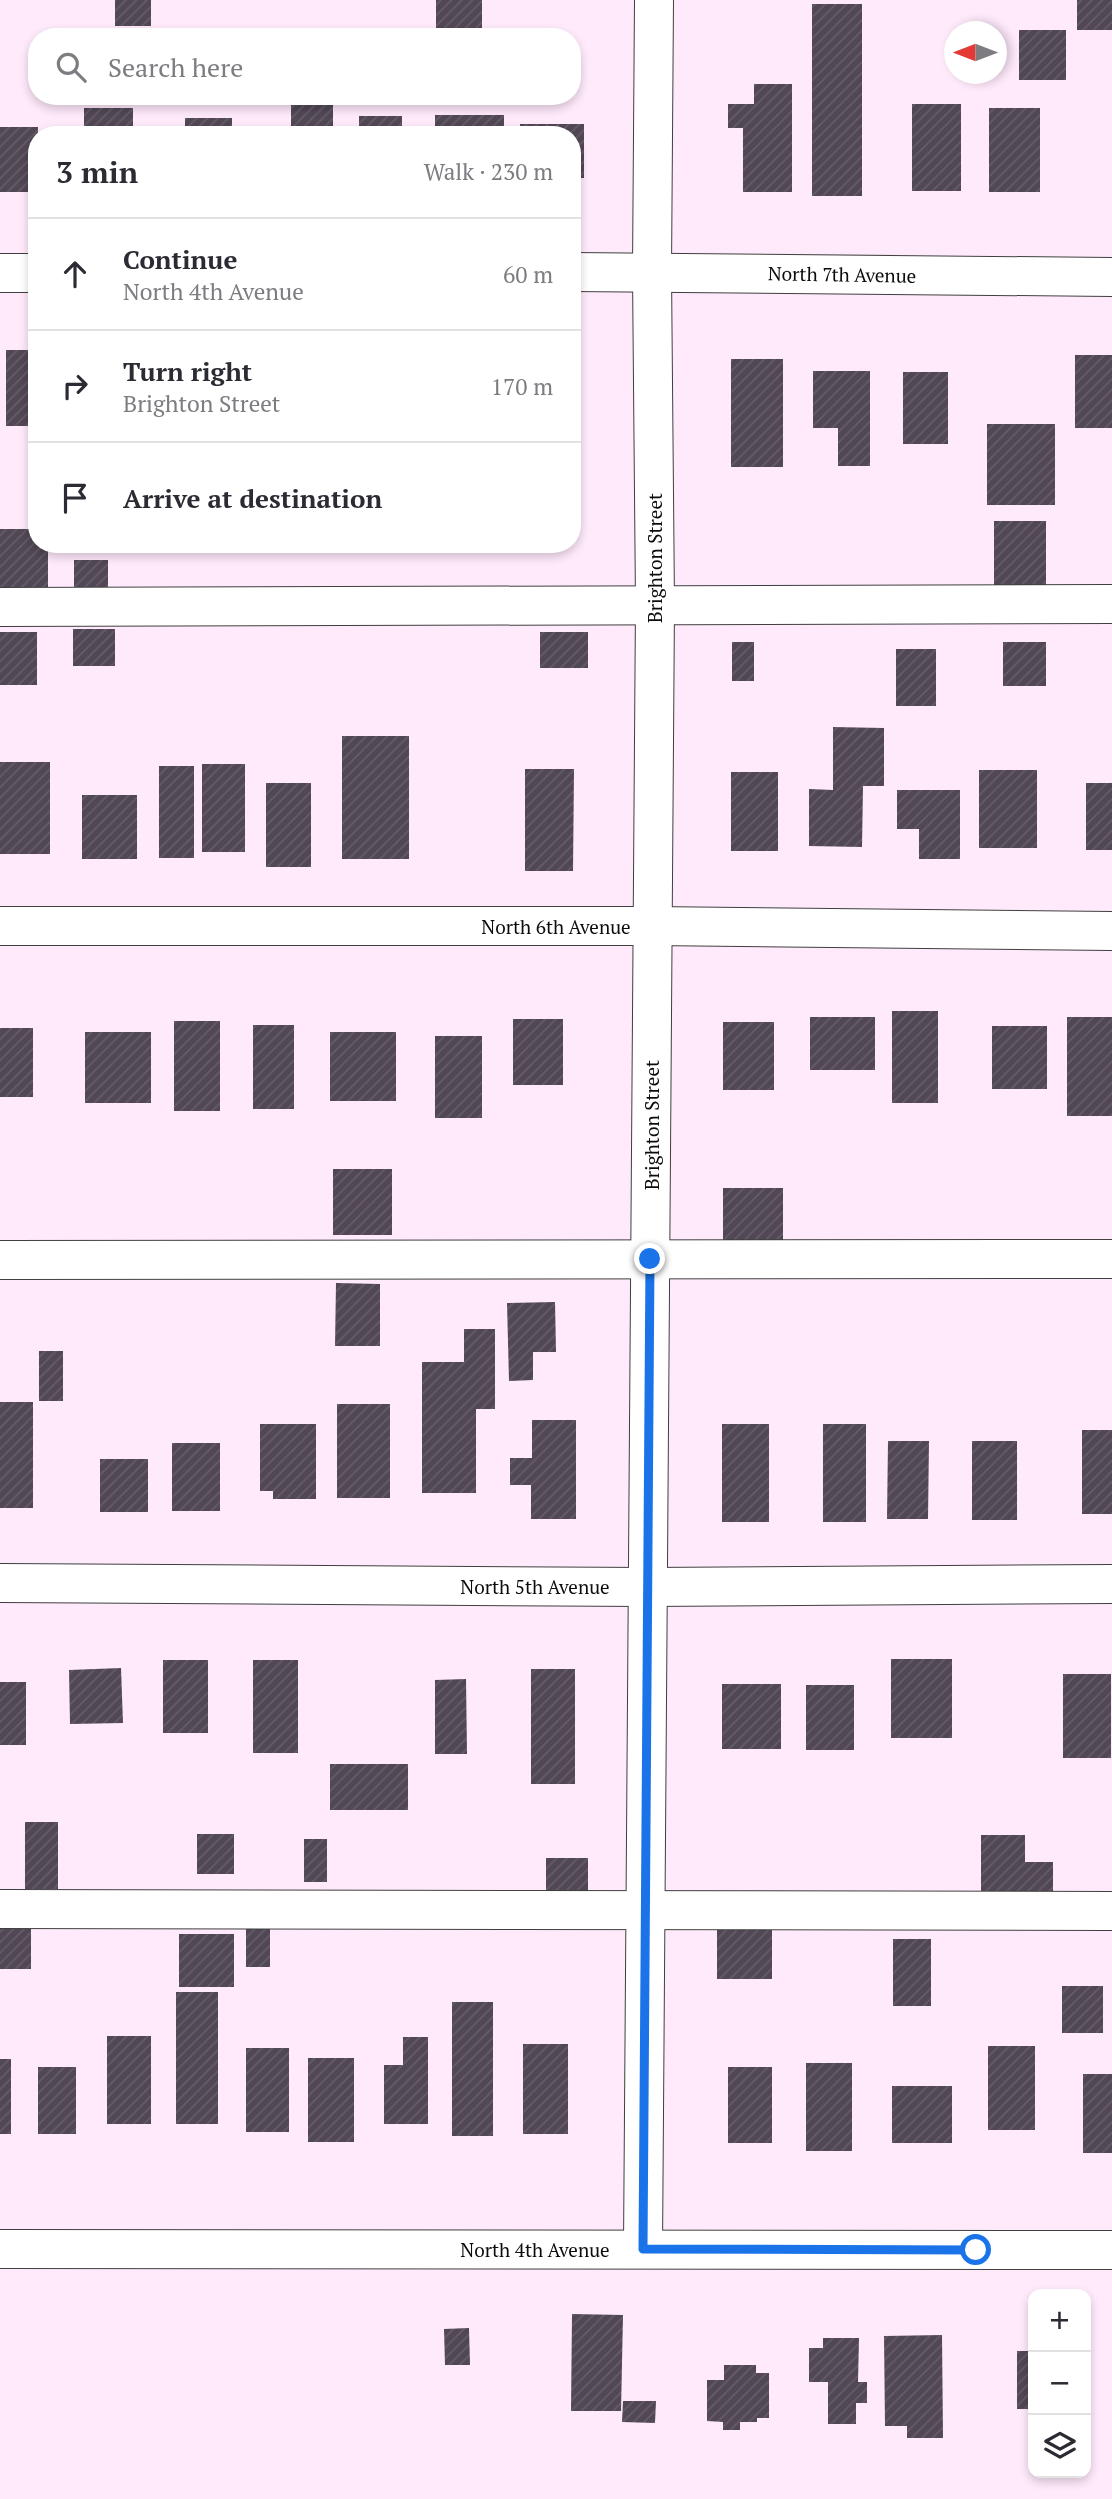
<!DOCTYPE html>
<meta charset="utf-8">
<style>
:root{--surface:#fff;--page:#f7f7f7;--text:#2b2b33;--muted:#7c7c81;--line:#e1e1e2}
body{margin:0;font-family:"PT Serif",serif;background:var(--page);color:var(--text)}
.controls{position:absolute;right:21px;bottom:21px;display:grid;overflow:hidden;border-radius:14px;box-shadow:0 4px 10px #0003}
.controls button{width:63px;height:63px;display:grid;place-items:center;padding:0;border:0;border-bottom:2px solid var(--line);background:var(--surface);color:var(--text);font:35px sans-serif}
.compass{position:absolute;left:944px;top:21px;width:63px;height:63px;border-radius:50%;background:var(--surface);box-shadow:0 4px 10px #0003;rotate:270deg}
.stop{position:absolute;width:21px;height:21px;margin:-16px;border:5px solid #1a73e8;border-radius:50%;background:#fff}
.stop.end{background:#1a73e8;border-color:#fff;box-shadow:0 2px 7px #0008}
.list{margin:0;padding:0;list-style:none}
h2{display:flex;justify-content:space-between;align-items:center;height:91px;margin:0;padding:0 28px;font-size:30px}
h2 small{font-size:23px;font-weight:400;color:var(--muted)}
.list li{display:grid;grid-template-columns:46px 1fr auto;gap:21px;align-items:center;box-sizing:border-box;height:112px;padding:0 28px;border-top:2px solid var(--line)}
.list b{display:block;font-size:26px;white-space:nowrap}
.list p{margin:0;font-size:23px;white-space:nowrap;color:var(--muted)}
.list em{font-size:23px;font-style:normal;color:var(--muted)}
.icon{flex:none;width:38px;height:38px;fill:none;stroke:currentColor;stroke-width:2;stroke-linecap:round;stroke-linejoin:round}
.map{position:relative;flex:none;width:1112px;height:2499px;overflow:hidden}
.search{position:absolute;background:var(--surface);box-shadow:0 4px 10px #0003;left:28px;top:28px;width:553px;height:77px;display:flex;align-items:center;gap:18px;box-sizing:border-box;padding:0 24px;border-radius:28px;color:var(--muted);font-size:26px}
.panel{position:absolute;background:var(--surface);box-shadow:0 4px 10px #0003;left:28px;top:126px;width:553px;height:427px;border-radius:28px}
.map>svg:first-child{display:block}
.building{fill:url(#building-hatch)}
.lines{fill:none;stroke-linecap:round;stroke-linejoin:round}
.minor-casing{stroke:#3f3f3f;stroke-width:40}
.minor{stroke:#fff;stroke-width:38}
.route{stroke:#1a73e8;stroke-width:9}
.labels{text-anchor:middle;dominant-baseline:central;stroke-width:7;stroke-linejoin:round;paint-order:stroke}
.street-label{font-size:19px;fill:#0c0c0c;stroke:#fff}
</style>
<div class="map">
<svg width="1112" height="2499" viewBox="0 0 1112 2499">
<defs>
<pattern id="building-hatch" width="6" height="6" patternUnits="userSpaceOnUse" patternTransform="scale(1.75)"><rect width="6" height="6" fill="#514755"/><path d="M-1 1l2-2M0 6l6-6M5 7l2-2" fill="none" stroke="#655d68"/></pattern>
</defs>
<rect width="100%" height="100%" fill="#ffeafc"/>
<g class="building">
<rect x="115" y="0" width="36" height="26"/>
<rect x="436" y="0" width="46" height="37"/>
<rect x="1077" y="0" width="35" height="30"/>
<rect x="812" y="4" width="50" height="192"/>
<rect x="1019" y="30" width="47" height="50"/>
<polygon points="754,84 792,84 792,192 743,192 743,128 728,128 728,104 754,104"/>
<rect x="291" y="102" width="42" height="33"/>
<rect x="912" y="104" width="49" height="87"/>
<rect x="84" y="108" width="49" height="27"/>
<rect x="989" y="108" width="51" height="84"/>
<rect x="435" y="115" width="69" height="20"/>
<rect x="359" y="116" width="43" height="19"/>
<rect x="185" y="118" width="47" height="17"/>
<polygon points="520,124 584,124 584,178 572,178 572,135 520,135"/>
<polygon points="0,127 38,127 37,192 0,192"/>
<rect x="6" y="350" width="31" height="76"/>
<polygon points="572,351 575,351 576,437 572,437"/>
<rect x="1075" y="355" width="37" height="73"/>
<rect x="731" y="359" width="52" height="108"/>
<polygon points="813,371 870,371 870,466 838,466 838,428 813,428"/>
<rect x="903" y="372" width="45" height="72"/>
<rect x="987" y="424" width="68" height="81"/>
<rect x="994" y="521" width="52" height="64"/>
<polygon points="0,529 37,529 37,544 48,544 48,588 0,588"/>
<rect x="74" y="560" width="34" height="33"/>
<rect x="73" y="629" width="42" height="37"/>
<rect x="0" y="632" width="37" height="53"/>
<rect x="540" y="632" width="48" height="36"/>
<rect x="732" y="642" width="22" height="39"/>
<rect x="1003" y="642" width="43" height="44"/>
<rect x="896" y="649" width="40" height="57"/>
<polygon points="833,727 884,728 884,786 863,786 862,847 809,846 809,789 833,790"/>
<rect x="342" y="736" width="67" height="123"/>
<rect x="0" y="762" width="50" height="92"/>
<rect x="202" y="764" width="43" height="88"/>
<rect x="159" y="766" width="35" height="92"/>
<polygon points="525,769 574,769 573,871 525,871"/>
<rect x="979" y="770" width="58" height="78"/>
<rect x="731" y="772" width="47" height="79"/>
<rect x="266" y="783" width="45" height="84"/>
<rect x="1086" y="783" width="26" height="67"/>
<polygon points="897,790 960,790 960,859 919,859 919,829 897,829"/>
<rect x="82" y="795" width="55" height="64"/>
<rect x="892" y="1011" width="46" height="92"/>
<rect x="810" y="1017" width="65" height="53"/>
<rect x="1067" y="1017" width="45" height="99"/>
<rect x="513" y="1019" width="50" height="66"/>
<rect x="174" y="1021" width="46" height="90"/>
<rect x="723" y="1022" width="51" height="68"/>
<rect x="253" y="1025" width="41" height="84"/>
<rect x="992" y="1026" width="55" height="63"/>
<rect x="0" y="1028" width="33" height="69"/>
<rect x="85" y="1032" width="66" height="71"/>
<rect x="330" y="1032" width="66" height="69"/>
<rect x="435" y="1036" width="47" height="82"/>
<rect x="333" y="1169" width="59" height="66"/>
<rect x="723" y="1188" width="60" height="58"/>
<polygon points="336,1283 380,1284 380,1346 335,1346"/>
<polygon points="555,1302 556,1352 533,1352 533,1380 509,1381 507,1303"/>
<polygon points="464,1329 495,1329 495,1409 476,1409 476,1493 422,1493 422,1362 464,1362"/>
<rect x="39" y="1351" width="24" height="50"/>
<rect x="0" y="1402" width="33" height="106"/>
<rect x="337" y="1404" width="53" height="94"/>
<polygon points="532,1420 576,1420 576,1519 531,1519 531,1485 510,1485 510,1458 532,1458"/>
<polygon points="260,1424 316,1424 316,1499 273,1499 273,1491 260,1491"/>
<rect x="722" y="1424" width="47" height="98"/>
<rect x="823" y="1424" width="43" height="98"/>
<rect x="1082" y="1430" width="30" height="84"/>
<polygon points="888,1441 929,1441 928,1519 887,1519"/>
<rect x="972" y="1441" width="45" height="79"/>
<rect x="172" y="1443" width="48" height="68"/>
<rect x="100" y="1459" width="48" height="53"/>
<rect x="891" y="1659" width="61" height="79"/>
<rect x="163" y="1660" width="45" height="73"/>
<rect x="253" y="1660" width="45" height="93"/>
<polygon points="121,1668 123,1723 70,1724 69,1670"/>
<rect x="531" y="1669" width="44" height="115"/>
<rect x="1063" y="1674" width="48" height="84"/>
<polygon points="466,1679 467,1754 435,1754 435,1680"/>
<rect x="0" y="1682" width="26" height="63"/>
<rect x="722" y="1684" width="59" height="65"/>
<rect x="806" y="1685" width="48" height="65"/>
<rect x="330" y="1764" width="78" height="46"/>
<rect x="25" y="1822" width="33" height="67"/>
<rect x="197" y="1834" width="37" height="40"/>
<polygon points="981,1835 1025,1835 1025,1862 1053,1862 1053,1903 981,1902"/>
<rect x="304" y="1839" width="23" height="43"/>
<rect x="546" y="1858" width="42" height="36"/>
<rect x="0" y="1924" width="31" height="45"/>
<rect x="717" y="1926" width="55" height="53"/>
<rect x="246" y="1927" width="24" height="40"/>
<rect x="179" y="1934" width="55" height="53"/>
<rect x="893" y="1939" width="38" height="67"/>
<rect x="1062" y="1986" width="41" height="47"/>
<rect x="176" y="1992" width="42" height="132"/>
<rect x="452" y="2002" width="41" height="134"/>
<rect x="107" y="2036" width="44" height="88"/>
<polygon points="403,2037 428,2037 428,2124 384,2124 384,2065 403,2065"/>
<rect x="523" y="2044" width="45" height="90"/>
<rect x="988" y="2046" width="47" height="84"/>
<rect x="246" y="2048" width="43" height="84"/>
<rect x="308" y="2058" width="46" height="84"/>
<rect x="0" y="2059" width="11" height="75"/>
<rect x="806" y="2063" width="46" height="88"/>
<rect x="38" y="2067" width="38" height="67"/>
<rect x="728" y="2067" width="44" height="76"/>
<rect x="1083" y="2074" width="29" height="79"/>
<rect x="892" y="2086" width="60" height="57"/>
<polygon points="572,2314 623,2315 621,2411 571,2411"/>
<polygon points="469,2328 470,2365 445,2365 444,2329"/>
<polygon points="942,2335 943,2438 907,2438 907,2426 885,2426 884,2336"/>
<polygon points="823,2338 859,2338 858,2382 867,2382 867,2403 856,2403 856,2424 828,2424 828,2382 809,2382 809,2348 823,2348"/>
<polygon points="1029,2339 1033,2339 1033,2409 1017,2409 1017,2351 1029,2351"/>
<polygon points="724,2365 756,2365 756,2373 769,2373 769,2418 757,2418 757,2422 740,2422 740,2430 723,2430 723,2422 707,2421 707,2380 724,2380"/>
<polygon points="623,2401 656,2401 655,2423 622,2422"/>
</g>
<g class="lines">
<defs>
<g id="minor">
<polyline points="572,272 1112,277"/>
<polyline points="0,273 37,273"/>
<polyline points="0,607 1112,604"/>
<polyline points="0,926 652,926 1112,931"/>
<polyline points="0,1260 1112,1259"/>
<polyline points="0,1583 647,1587 1112,1584"/>
<polyline points="0,1909 1112,1911"/>
<polyline points="0,2249 1112,2250"/>
<polyline points="643,2249 655,604 652,272 654,0"/>
</g>
</defs>
<use href="#minor" class="minor-casing"/>
<use href="#minor" class="minor"/>
</g>
<g class="lines">
<polyline class="route" points="650,1259 643,2249 976,2250"/>
</g>
<g class="labels">
<g class="street-label">
<text transform="translate(842 274) rotate(1)">North 7th Avenue</text>
<text transform="translate(654 558) rotate(-90)">Brighton Street</text>
<text x="556" y="926">North 6th Avenue</text>
<text transform="translate(651 1125) rotate(-90)">Brighton Street</text>
<text x="535" y="1586">North 5th Avenue</text>
<text x="535" y="2249">North 4th Avenue</text>
</g>
</g>
</svg>
<div class="controls">
<button>+</button>
<button>−</button>
<button><svg class="icon" aria-label="layers" viewBox="0 0 24 24"><path d="M12 4l9 5-9 5-9-5zM3 14l9 5 9-5"/></svg></button>
</div>
<svg class="compass" viewBox="-18 -18 36 36"><path d="M0-13l5 13h-10z" fill="#e53935"/><path d="M0 13l5-13h-10z" fill="#7c7c81"/></svg>
<div class="stop" style="left:976px;top:2250px"></div>
<div class="stop end" style="left:650px;top:1259px"></div>
<div class="search"><svg class="icon" aria-label="search" viewBox="0 0 24 24"><circle cx="10" cy="10" r="6"/><path d="M15 15l6 6"/></svg>Search here</div>
<section class="panel">
<h2>3 min<small>Walk · 230 m</small></h2>
<ul class="list">
<li><svg class="icon" aria-label="ahead" viewBox="0 0 24 24"><path d="M12 20V5M6 11l6-6 6 6"/></svg><div><b>Continue</b><p>North 4th Avenue</p></div><em>60 m</em></li>
<li><svg class="icon" aria-label="right" viewBox="0 0 24 24"><path d="M7 20v-9h11M14 6l5 5-5 5"/></svg><div><b>Turn right</b><p>Brighton Street</p></div><em>170 m</em></li>
<li><svg class="icon" aria-label="arrive" viewBox="0 0 24 24"><path d="M6 21V4h12l-3 4 3 4H6"/></svg><div><b>Arrive at destination</b></div></li>
</ul>
</section>
</div>
